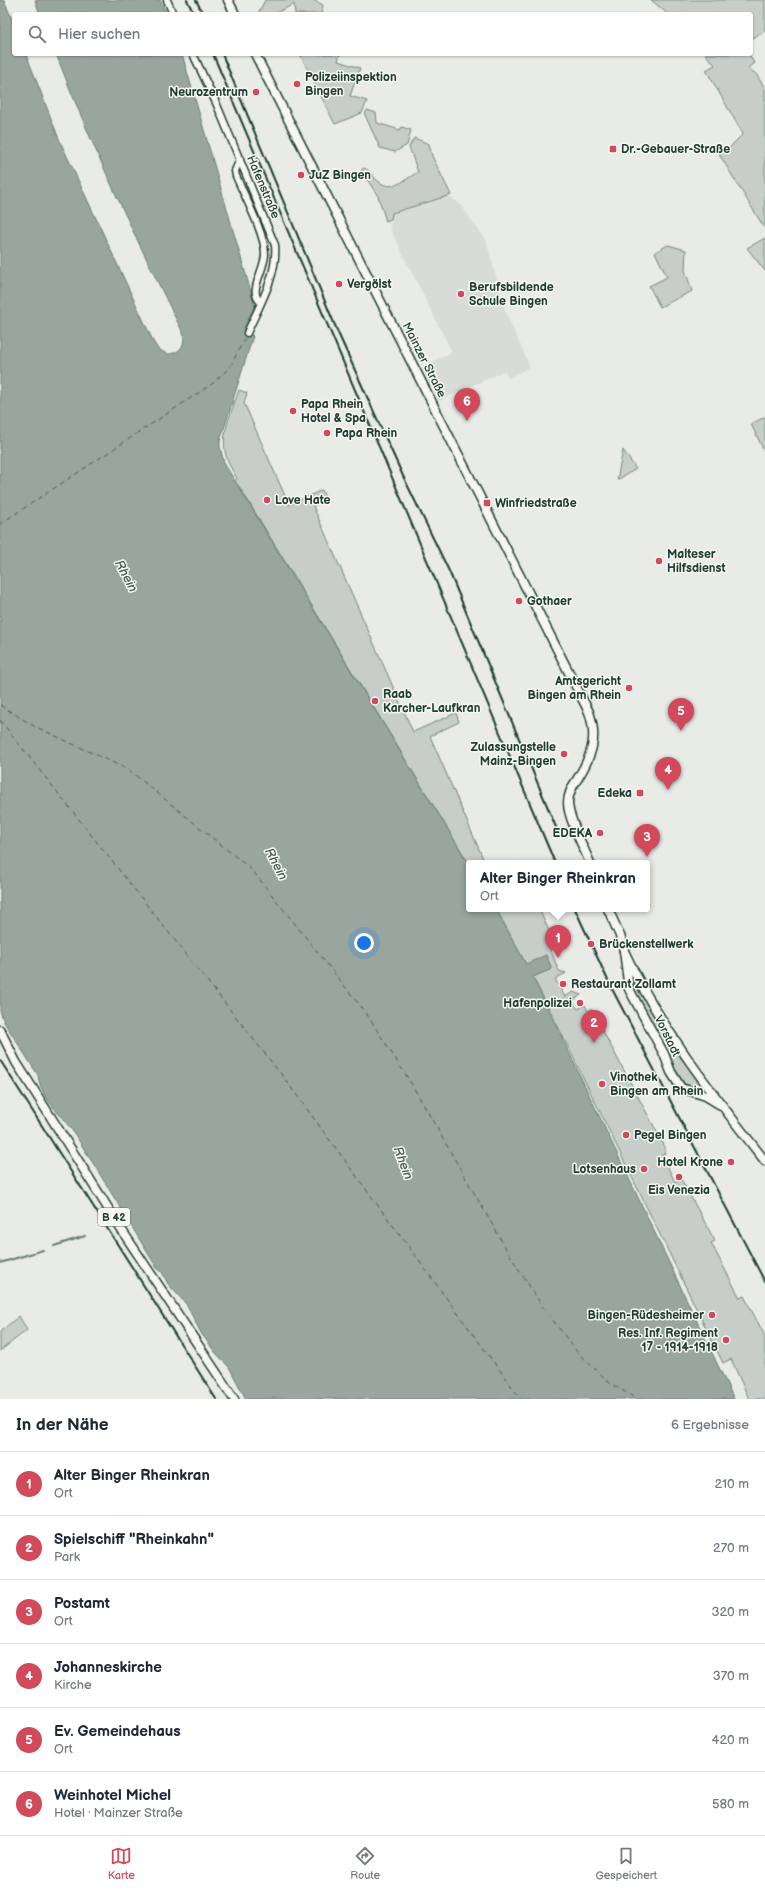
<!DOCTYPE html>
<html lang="de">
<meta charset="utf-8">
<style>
:root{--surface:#fff;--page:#f6f6f7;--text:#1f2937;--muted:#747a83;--line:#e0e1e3;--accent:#d1495b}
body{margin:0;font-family:"Balsamiq Sans",sans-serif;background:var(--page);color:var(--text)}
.you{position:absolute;left:364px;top:943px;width:14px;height:14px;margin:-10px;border:3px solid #fff;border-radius:50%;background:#1a73e8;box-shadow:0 0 0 6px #1a73e833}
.badge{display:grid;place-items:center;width:26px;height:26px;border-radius:50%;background:var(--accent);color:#fff;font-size:13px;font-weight:700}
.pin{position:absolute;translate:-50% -33px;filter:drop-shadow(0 1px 2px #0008)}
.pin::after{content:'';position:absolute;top:21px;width:14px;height:12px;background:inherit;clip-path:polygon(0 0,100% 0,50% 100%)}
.popup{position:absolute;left:466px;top:860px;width:184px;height:52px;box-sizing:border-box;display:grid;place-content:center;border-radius:4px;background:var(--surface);filter:drop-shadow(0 1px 3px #0005);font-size:13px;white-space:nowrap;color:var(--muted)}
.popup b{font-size:15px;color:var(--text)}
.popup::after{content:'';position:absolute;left:50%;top:100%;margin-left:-8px;border:8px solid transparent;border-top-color:var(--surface)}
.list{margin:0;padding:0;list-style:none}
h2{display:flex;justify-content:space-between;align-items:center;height:52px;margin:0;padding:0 16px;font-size:17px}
h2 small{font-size:13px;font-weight:400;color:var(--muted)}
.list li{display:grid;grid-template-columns:26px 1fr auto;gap:12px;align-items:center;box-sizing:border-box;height:64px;padding:0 16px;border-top:1px solid var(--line)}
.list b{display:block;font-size:15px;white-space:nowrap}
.list p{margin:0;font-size:13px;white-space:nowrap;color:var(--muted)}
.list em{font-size:13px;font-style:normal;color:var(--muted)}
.icon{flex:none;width:22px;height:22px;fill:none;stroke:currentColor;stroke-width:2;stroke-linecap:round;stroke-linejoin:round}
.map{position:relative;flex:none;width:765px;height:1399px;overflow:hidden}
.search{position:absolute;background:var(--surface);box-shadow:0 1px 3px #0004;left:12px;right:12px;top:12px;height:44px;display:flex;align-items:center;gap:10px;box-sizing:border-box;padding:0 14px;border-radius:4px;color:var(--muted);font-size:15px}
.sheet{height:436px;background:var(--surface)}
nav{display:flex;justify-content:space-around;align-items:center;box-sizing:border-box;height:56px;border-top:1px solid var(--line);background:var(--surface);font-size:11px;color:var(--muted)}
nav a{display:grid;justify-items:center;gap:2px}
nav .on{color:var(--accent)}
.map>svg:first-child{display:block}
.built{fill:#d8dcd8}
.green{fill:#c7cec9;stroke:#73867e}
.water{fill:#99a6a0;stroke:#687c75}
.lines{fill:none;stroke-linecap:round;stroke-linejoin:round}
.stream{stroke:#687c75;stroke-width:2}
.ferry{stroke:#445c54;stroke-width:1;stroke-dasharray:5 4;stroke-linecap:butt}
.minor-casing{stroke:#1f3d34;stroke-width:9}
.major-casing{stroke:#1f3d34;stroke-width:11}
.minor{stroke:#f6f6f2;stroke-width:6}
.major{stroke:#f6f6f2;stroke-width:8}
.rail{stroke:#1f3d34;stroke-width:2}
.poi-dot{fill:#d1495b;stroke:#f6f6f2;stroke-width:1.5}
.labels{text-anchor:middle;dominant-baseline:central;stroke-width:3;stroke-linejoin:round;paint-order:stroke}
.shield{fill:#f6f6f2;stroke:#60746d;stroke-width:1}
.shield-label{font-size:11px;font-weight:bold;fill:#1f3d34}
.poi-label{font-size:12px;font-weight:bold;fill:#1f3d34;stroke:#f6f6f2;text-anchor:start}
.street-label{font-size:12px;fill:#1f3d34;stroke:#f6f6f2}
.water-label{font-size:13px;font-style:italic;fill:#445c54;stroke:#f6f6f2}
</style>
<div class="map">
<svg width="765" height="1399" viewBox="0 0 765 1399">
<rect width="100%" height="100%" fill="#e9ebe7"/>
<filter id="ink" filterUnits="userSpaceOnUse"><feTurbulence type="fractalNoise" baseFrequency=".025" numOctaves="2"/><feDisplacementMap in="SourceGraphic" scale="8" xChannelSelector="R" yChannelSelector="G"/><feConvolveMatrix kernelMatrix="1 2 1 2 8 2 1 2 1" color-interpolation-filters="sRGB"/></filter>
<g filter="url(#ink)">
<polygon class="built" points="449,196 459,203 486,240 506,313 530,367 508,378 504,371 439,401 422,367 452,352 390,229 391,213"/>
<g class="green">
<polygon points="265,0 313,0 323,5 321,14 295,14 294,4 274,14 258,14"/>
<polygon points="651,0 765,0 765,31 751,39 751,14 668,14"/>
<polygon points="300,54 340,54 338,61 360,68 350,96 367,101 362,113 335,124"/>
<polygon points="705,54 749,54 754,63 748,68 756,74 765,88 765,229 719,154 726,151 743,134 706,70 715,65"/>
<polygon points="367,110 376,113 377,123 400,130 402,127 411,130 407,145 395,152 380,148 365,115"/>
<path d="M 414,138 L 429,144 L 432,156 L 451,195 L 392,213 L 391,219 L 386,221 L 378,196 L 361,170 L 364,168 C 371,171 372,176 378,181 C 393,193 405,179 418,172 L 409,147 Z"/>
<polygon points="765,238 765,271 747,248"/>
<polygon points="668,245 686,250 685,270 692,291 660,307 649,286 667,277 655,252"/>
<path d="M 239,390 L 247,393 L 244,403 L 289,505 L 322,490 L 326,500 L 313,506 L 413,732 L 456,713 L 459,722 L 430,736 L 485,863 L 469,864 L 239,486 L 237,486 L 234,482 L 237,478 C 214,444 227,426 239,390 Z"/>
<polygon points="765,417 765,453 751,424"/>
<polygon points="623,450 636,469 617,480"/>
<polygon points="496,909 539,909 555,944 549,947 559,971 566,973 555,979 565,997 573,992 581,995 572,1001 578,1009 585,1005 588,1011 591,1009 665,1147 665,1153 662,1155 675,1182 681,1179 715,1241 711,1243 740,1298 744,1296 765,1336 765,1399 749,1399 731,1359 723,1363 552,1014"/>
<polygon points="636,984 697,1076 697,1081 693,1088 683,1088 632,987"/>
<polygon points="19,1316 27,1330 0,1351 0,1332"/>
</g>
<g class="water">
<path d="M 0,0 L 4,0 L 14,24 L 14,54 L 26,54 L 59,139 L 154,343 L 158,349 L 167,354 C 180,354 186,345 183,333 C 137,241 93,150 56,54 L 182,54 L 255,306 L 243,330 L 253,336 L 220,441 L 220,447 L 224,463 L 469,864 L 469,909 L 496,909 L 526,964 L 546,955 L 552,969 L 533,977 L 734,1399 L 246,1399 L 229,1367 L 215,1352 L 201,1333 L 186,1304 L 168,1284 L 162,1272 L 157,1268 C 129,1223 103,1178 74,1133 C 62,1115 40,1098 38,1075 L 4,1022 L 0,1011 Z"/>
<polygon points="35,0 160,0 167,14 40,14"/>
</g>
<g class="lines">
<g class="stream">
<polyline points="54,1246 85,1236"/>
<polyline points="0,1263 43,1250"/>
</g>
<g class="ferry">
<polyline points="0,524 212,384 230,367 246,336"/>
<polyline points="0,705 32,725 129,770 252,870 366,1013 411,1083 508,1252 542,1306 577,1352 610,1383 637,1399"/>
<polyline points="0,720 281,1074 521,1399"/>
</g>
<defs>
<g id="minor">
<polyline points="167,0 173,14"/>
<path d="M 193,54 L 217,105 L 275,245 C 278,275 259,306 247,333"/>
<path d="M 240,159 L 235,171 L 236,176 C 244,195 265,234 265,254 C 265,270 247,292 261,302"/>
</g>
<g id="major">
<polyline points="228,0 235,14"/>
<path d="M 255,54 L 589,712 C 598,738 592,755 578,778 C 573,785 568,794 568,803 C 568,818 584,848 590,863"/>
<polyline points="608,909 621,938 624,951 629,989 664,1054 671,1072 681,1088 706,1096 719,1104"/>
<path d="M 624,951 C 658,1025 715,1097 765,1161"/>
<polyline points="0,1030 16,1062 35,1092 123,1232 234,1399"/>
</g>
</defs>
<use href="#minor" class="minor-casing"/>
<use href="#major" class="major-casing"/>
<use href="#minor" class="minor"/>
<use href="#major" class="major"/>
<g class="rail">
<polyline points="187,0 194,14"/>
<polyline points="196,0 203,14"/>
<polyline points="213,54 555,863"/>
<polyline points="222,54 339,335 403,476 449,571 558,832"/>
<polyline points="575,909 611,987 765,1282"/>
<polyline points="0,1060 216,1399"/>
</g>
</g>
</g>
<g class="poi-dot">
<circle cx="297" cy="84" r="4"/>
<circle cx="256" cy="92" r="4"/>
<rect x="609" y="145" width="8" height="8" rx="2"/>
<circle cx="301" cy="175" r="4"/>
<circle cx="339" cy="284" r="4"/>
<circle cx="461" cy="294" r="4"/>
<circle cx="293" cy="411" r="4"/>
<circle cx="327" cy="433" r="4"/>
<circle cx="267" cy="500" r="4"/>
<rect x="483" y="499" width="8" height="8" rx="2"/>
<circle cx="659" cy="561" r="4"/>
<circle cx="519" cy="601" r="4"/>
<circle cx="629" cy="688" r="4"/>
<circle cx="375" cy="701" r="4"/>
<circle cx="564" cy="754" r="4"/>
<rect x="636" y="789" width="8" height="8" rx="2"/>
<circle cx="600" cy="833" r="4"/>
<circle cx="591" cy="944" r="4"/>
<circle cx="563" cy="984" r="4"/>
<circle cx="580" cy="1003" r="4"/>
<circle cx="602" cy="1084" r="4"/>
<circle cx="626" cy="1135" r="4"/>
<circle cx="731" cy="1162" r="4"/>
<circle cx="644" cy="1169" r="4"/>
<circle cx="679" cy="1177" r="4"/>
<circle cx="712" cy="1315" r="4"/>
<circle cx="726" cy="1340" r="4"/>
</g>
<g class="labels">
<rect class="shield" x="98" y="1208" width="32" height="18" rx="3"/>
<g class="shield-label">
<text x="114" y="1217">B 42</text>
</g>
<g class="poi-label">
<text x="305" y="77">Polizeiinspektion<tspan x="305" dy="14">Bingen</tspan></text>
<text x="248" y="92" text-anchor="end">Neurozentrum</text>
<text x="621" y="149">Dr.-Gebauer-Straße</text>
<text x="309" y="175">JuZ Bingen</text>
<text x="347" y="284">Vergölst</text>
<text x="469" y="287">Berufsbildende<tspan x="469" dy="14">Schule Bingen</tspan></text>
<text x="301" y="404">Papa Rhein<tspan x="301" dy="14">Hotel &amp; Spa</tspan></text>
<text x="335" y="433">Papa Rhein</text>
<text x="275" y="500">Love Hate</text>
<text x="495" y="503">Winfriedstraße</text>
<text x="667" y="554">Malteser<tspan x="667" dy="14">Hilfsdienst</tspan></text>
<text x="527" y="601">Gothaer</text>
<text x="621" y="681" text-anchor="end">Amtsgericht<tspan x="621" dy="14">Bingen am Rhein</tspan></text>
<text x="383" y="694">Raab<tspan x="383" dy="14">Karcher-Laufkran</tspan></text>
<text x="556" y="747" text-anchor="end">Zulassungstelle<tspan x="556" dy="14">Mainz-Bingen</tspan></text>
<text x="632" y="793" text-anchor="end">Edeka</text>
<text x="592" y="833" text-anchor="end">EDEKA</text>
<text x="599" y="944">Brückenstellwerk</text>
<text x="571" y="984">Restaurant Zollamt</text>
<text x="572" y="1003" text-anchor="end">Hafenpolizei</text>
<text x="610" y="1077">Vinothek<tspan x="610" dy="14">Bingen am Rhein</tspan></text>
<text x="634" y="1135">Pegel Bingen</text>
<text x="723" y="1162" text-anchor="end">Hotel Krone</text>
<text x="636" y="1169" text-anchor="end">Lotsenhaus</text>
<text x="679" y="1190" text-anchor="middle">Eis Venezia</text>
<text x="704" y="1315" text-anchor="end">Bingen-Rüdesheimer</text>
<text x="718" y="1333" text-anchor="end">Res. Inf. Regiment<tspan x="718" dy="14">17 - 1914-1918</tspan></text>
</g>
<g class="street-label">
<text transform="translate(263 187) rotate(67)">Hafenstraße</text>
<text transform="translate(424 360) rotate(63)">Mainzer Straße</text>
<text transform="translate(667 1036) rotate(64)">Vorstadt</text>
</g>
<g class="water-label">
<text transform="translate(126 576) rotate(62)">Rhein</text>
<text transform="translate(276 864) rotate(62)">Rhein</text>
<text transform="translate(403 1163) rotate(69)">Rhein</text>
</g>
</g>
</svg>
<div class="you"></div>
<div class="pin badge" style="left:558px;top:958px">1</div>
<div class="popup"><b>Alter Binger Rheinkran</b>Ort</div>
<div class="pin badge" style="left:594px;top:1043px">2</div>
<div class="pin badge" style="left:647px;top:857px">3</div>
<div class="pin badge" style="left:668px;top:790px">4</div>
<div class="pin badge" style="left:681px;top:731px">5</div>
<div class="pin badge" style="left:467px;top:421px">6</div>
<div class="search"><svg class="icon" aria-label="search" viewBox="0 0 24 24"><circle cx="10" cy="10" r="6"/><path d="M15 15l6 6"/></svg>Hier suchen</div>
</div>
<section class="sheet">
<h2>In der Nähe<small>6 Ergebnisse</small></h2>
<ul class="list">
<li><span class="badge">1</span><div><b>Alter Binger Rheinkran</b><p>Ort</p></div><em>210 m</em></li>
<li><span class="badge">2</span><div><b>Spielschiff &quot;Rheinkahn&quot;</b><p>Park</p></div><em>270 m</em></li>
<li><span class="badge">3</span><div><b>Postamt</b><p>Ort</p></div><em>320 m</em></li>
<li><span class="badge">4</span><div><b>Johanneskirche</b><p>Kirche</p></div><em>370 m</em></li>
<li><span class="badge">5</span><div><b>Ev. Gemeindehaus</b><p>Ort</p></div><em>420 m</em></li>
<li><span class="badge">6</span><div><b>Weinhotel Michel</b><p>Hotel · Mainzer Straße</p></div><em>580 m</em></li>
</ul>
</section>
<nav>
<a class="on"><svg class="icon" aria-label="map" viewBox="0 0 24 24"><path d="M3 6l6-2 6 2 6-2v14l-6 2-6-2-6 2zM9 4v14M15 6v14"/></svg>Karte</a>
<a><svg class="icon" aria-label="directions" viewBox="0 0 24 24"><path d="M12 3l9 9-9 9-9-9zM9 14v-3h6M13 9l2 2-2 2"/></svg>Route</a>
<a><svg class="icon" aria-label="saved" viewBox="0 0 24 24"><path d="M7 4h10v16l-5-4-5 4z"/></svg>Gespeichert</a>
</nav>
